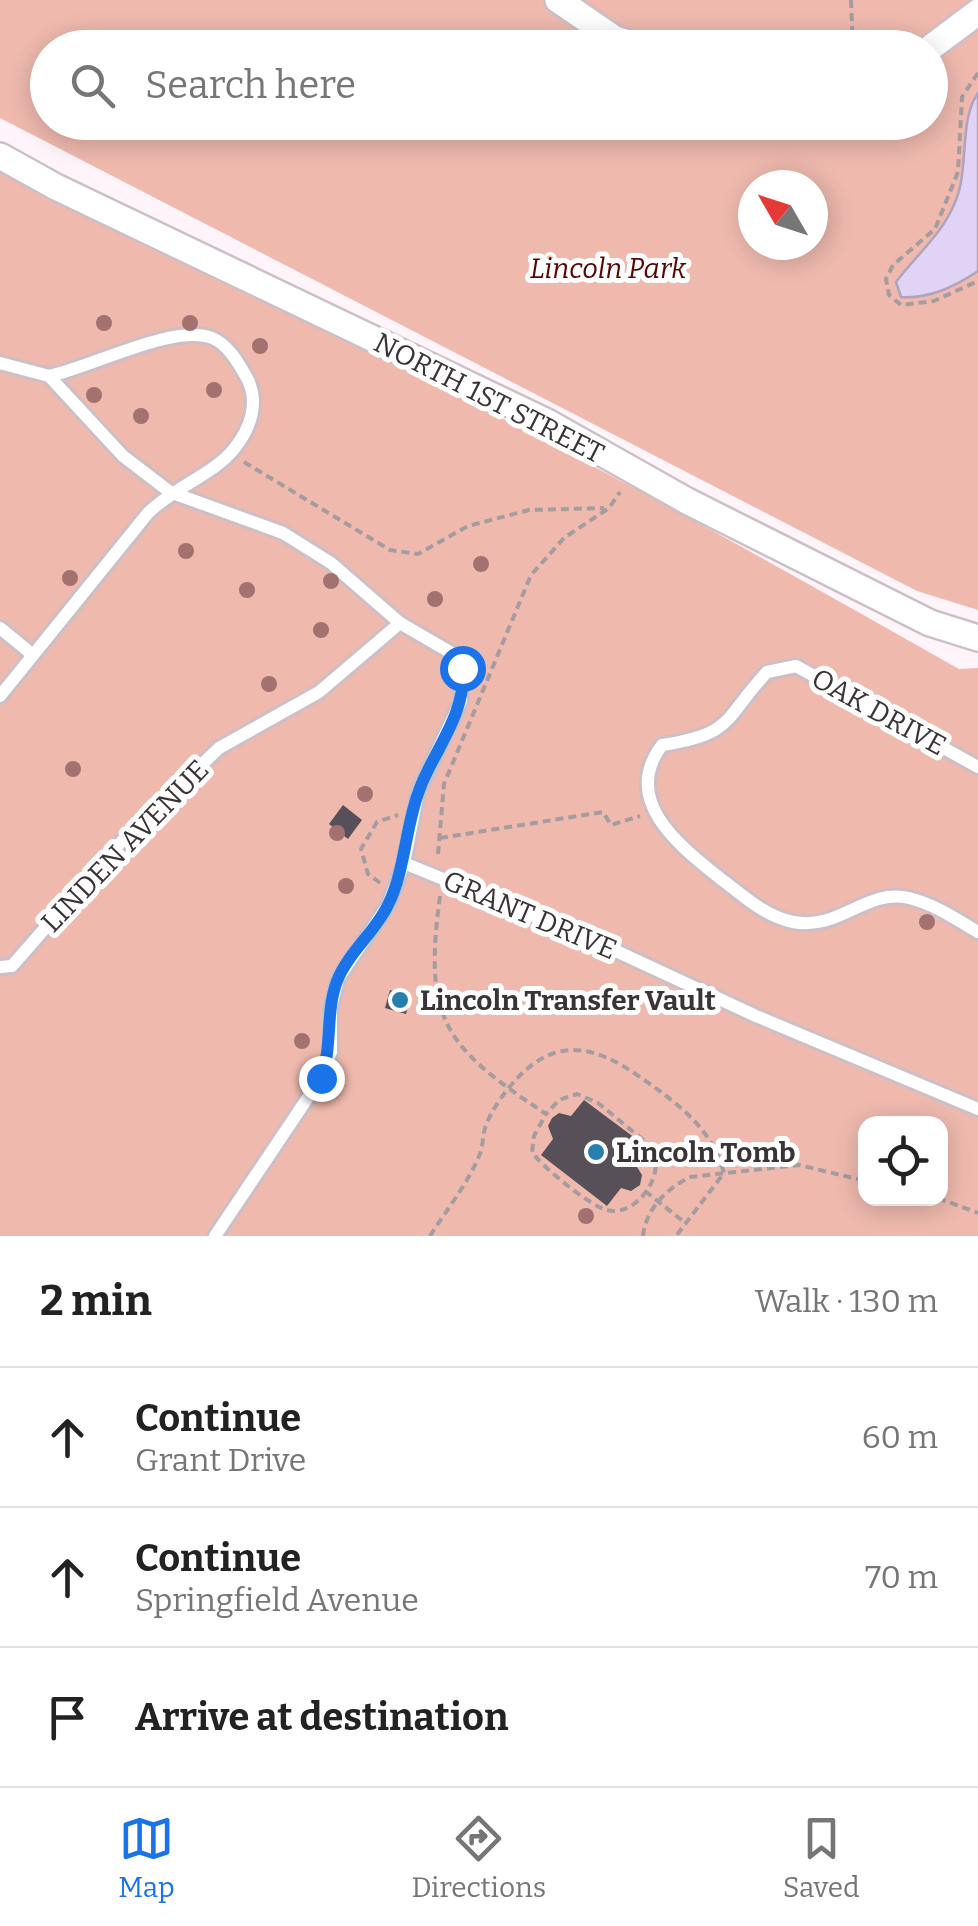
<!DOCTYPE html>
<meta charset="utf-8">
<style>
:root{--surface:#fff;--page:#f6f6f6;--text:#222;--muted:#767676;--line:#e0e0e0;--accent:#1a73e8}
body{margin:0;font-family:Bitter,serif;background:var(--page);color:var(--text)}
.controls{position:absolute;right:30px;bottom:30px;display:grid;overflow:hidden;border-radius:20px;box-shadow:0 5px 25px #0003}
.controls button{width:90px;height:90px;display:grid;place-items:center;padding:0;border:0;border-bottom:2px solid var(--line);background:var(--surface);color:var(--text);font:50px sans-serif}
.compass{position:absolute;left:738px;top:170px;width:90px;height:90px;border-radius:50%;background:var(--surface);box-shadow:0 5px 25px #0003;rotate:309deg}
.stop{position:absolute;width:30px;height:30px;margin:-22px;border:8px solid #1a73e8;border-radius:50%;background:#fff}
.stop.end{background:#1a73e8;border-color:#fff;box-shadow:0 2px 10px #0008}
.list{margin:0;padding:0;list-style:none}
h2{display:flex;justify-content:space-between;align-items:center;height:130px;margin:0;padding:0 40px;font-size:42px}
h2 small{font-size:32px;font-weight:400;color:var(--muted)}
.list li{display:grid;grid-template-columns:65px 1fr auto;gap:30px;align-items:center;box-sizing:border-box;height:140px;padding:0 40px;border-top:2px solid var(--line)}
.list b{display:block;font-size:38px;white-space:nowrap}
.list p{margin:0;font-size:32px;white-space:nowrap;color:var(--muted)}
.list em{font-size:32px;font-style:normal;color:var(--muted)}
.icon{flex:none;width:55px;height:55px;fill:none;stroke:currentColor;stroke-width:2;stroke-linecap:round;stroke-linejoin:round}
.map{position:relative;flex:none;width:978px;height:1236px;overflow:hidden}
.search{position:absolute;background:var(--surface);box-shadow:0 5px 25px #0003;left:30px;right:30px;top:30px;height:110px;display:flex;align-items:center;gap:25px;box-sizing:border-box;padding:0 35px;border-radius:55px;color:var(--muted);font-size:38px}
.sheet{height:550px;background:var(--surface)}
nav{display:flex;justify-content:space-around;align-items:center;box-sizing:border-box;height:140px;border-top:2px solid var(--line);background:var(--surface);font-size:28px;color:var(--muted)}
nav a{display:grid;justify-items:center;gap:5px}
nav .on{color:var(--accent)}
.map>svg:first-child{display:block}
.green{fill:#efb9ae;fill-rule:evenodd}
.water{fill:#e1d3f6;stroke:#afa3bd;stroke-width:2.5}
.building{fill:#585059}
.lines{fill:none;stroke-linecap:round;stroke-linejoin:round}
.lane-casing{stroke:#cdbfc6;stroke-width:18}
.street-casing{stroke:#cdbfc6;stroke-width:30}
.path{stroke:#a59ca0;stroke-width:4;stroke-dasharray:8 5;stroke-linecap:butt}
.lane{stroke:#fff;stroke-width:12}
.street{stroke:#fff;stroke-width:25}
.tree{fill:#a37170}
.route{stroke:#1a73e8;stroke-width:12}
.poi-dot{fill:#277fae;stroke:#fff;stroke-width:4}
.labels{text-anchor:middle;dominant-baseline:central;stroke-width:10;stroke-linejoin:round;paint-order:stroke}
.park-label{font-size:28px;font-style:italic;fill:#570600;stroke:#fff}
.street-label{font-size:28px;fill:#3a3437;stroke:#fff}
.poi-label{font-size:28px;font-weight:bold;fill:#3a3437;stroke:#fff;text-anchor:start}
</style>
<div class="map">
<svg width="978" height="1236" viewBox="0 0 978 1236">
<rect width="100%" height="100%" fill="#fff4f9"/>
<g class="green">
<path d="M 0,0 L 978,0 L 978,610 L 917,591 L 0,118 ZM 48,48 L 930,48 L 930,122 L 48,122 ZM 753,185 L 813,185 L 813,245 L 753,245 Z"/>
<path d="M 0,168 C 153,257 317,323 474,404 C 638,488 799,578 959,669 L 978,668 L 978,1236 L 0,1236 ZM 866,1124 L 940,1124 L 940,1198 L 866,1198 Z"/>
</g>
<path class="water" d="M 978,93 L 978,271 C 954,287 929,299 901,297 L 896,282 C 917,254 943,234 956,200 C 969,168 959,119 978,93 Z"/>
<g class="building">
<polygon points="343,805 362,820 348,839 329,824"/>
<polygon points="390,990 411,996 406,1014 385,1008"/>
<polygon points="584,1100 651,1150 637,1167 642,1175 640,1185 631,1191 621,1188 607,1206 541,1155 553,1139 548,1126 552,1118 559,1113 571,1116"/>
</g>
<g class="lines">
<defs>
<g id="lane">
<polyline points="0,363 49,376 123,456 170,492 283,533 331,563 400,623 455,655 462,668 461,701 418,792 404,863 388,905 338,979 331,1007 331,1052 321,1078 215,1236"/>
<polyline points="0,628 33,655"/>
<path d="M 0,696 L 148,513 C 174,487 214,474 234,449 C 250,429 260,403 247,378 C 239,364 228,344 212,338 C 174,323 90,368 49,376"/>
<path d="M 978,767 L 796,666 L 767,672 C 723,719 735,734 662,745 C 620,801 680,846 721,879 C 744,896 764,916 793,922 C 840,931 866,888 909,898 C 934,904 956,919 978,932"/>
<polyline points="404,863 601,944 756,1016 978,1109"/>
<polyline points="0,967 12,966 114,849 219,748 319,692 400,623"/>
</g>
<g id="street">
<polyline points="558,0 615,39 646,48"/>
<polyline points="930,48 978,12"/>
<polyline points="0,156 56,187 547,422 687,501 930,623 978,638"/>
</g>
</defs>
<use href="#lane" class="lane-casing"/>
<use href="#street" class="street-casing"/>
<g class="path">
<polyline points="851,0 853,48"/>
<polyline points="978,73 962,97 958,172 935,229 893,265 886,279 889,295 901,305 934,301 978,281"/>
<polyline points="244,462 390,550 418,554 468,526 529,510 604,508"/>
<polyline points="440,838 603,812 611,825 640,816"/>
<polyline points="438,854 444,784 531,575 564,538 609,508 620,492"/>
<polyline points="380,883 368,874 361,849 377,822 398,815"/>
<path d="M 440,896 C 423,1021 444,1046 546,1114 L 559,1100 L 577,1094 L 598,1103 L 652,1147 C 667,1173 637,1218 607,1210 C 590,1206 542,1167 532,1152 L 534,1136 L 546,1114"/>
<polyline points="645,1191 684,1222"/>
<polyline points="938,1198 978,1213"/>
<path d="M 430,1236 C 447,1209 470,1181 481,1151 C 483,1143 483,1135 485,1128 C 490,1113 502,1095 513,1083 C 554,1036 593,1044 640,1077 C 677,1103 712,1128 724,1173 L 676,1236"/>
<path d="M 643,1236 C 646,1209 666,1189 690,1177 L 799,1165 L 866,1181"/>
</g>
<use href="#lane" class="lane"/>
<use href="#street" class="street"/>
</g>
<g class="tree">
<circle cx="104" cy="323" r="8"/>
<circle cx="190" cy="323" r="8"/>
<circle cx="260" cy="346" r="8"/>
<circle cx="214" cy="390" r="8"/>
<circle cx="94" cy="395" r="8"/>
<circle cx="141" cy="416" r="8"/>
<circle cx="186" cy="551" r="8"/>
<circle cx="481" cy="564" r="8"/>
<circle cx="70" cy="578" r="8"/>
<circle cx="331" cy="581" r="8"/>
<circle cx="247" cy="590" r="8"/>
<circle cx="435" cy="599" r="8"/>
<circle cx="321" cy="630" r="8"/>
<circle cx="269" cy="684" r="8"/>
<circle cx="73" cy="769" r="8"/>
<circle cx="365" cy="794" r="8"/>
<circle cx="337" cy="833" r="8"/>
<circle cx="346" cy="886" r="8"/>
<circle cx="927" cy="922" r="8"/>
<circle cx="302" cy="1041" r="8"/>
<circle cx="586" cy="1216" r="8"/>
</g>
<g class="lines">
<path class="route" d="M 321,1078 C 333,1046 325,1013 337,981 C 348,953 375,932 388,905 C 406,868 405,826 420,788 C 435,749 468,711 462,668"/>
</g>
<g class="poi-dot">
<circle cx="400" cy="1000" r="10"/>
<circle cx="596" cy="1152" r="10"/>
</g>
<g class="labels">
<g class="park-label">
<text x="608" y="268">Lincoln Park</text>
</g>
<g class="street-label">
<text transform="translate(489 398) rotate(27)">NORTH 1ST STREET</text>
<text transform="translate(879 712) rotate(29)">OAK DRIVE</text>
<text transform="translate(125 846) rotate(-46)">LINDEN AVENUE</text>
<text transform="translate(530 915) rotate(23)">GRANT DRIVE</text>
</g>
<g class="poi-label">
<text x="420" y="1000">Lincoln Transfer Vault</text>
<text x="616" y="1152">Lincoln Tomb</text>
</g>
</g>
</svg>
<div class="controls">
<button><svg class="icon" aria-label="locate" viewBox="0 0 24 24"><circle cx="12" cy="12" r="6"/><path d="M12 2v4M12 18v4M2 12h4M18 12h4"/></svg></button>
</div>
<svg class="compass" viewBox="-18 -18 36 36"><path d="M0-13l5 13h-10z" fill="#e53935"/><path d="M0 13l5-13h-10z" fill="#767676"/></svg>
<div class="stop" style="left:462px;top:668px"></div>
<div class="stop end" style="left:321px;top:1078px"></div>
<div class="search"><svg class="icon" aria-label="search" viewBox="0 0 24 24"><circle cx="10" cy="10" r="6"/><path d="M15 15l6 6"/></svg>Search here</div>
</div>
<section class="sheet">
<h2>2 min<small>Walk · 130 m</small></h2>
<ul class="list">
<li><svg class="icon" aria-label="ahead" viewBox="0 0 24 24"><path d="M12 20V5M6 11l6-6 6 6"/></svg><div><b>Continue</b><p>Grant Drive</p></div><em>60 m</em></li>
<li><svg class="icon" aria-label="ahead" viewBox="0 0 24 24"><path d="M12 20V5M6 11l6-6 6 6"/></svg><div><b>Continue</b><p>Springfield Avenue</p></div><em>70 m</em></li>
<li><svg class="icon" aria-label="arrive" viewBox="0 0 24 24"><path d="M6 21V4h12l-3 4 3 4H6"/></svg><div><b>Arrive at destination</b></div></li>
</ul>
</section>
<nav>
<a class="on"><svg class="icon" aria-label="map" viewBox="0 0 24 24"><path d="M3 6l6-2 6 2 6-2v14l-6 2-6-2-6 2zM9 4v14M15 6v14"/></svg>Map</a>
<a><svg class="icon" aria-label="directions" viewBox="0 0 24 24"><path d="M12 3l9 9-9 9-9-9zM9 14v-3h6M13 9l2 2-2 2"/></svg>Directions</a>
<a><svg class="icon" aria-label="saved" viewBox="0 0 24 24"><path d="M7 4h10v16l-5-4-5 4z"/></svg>Saved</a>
</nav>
